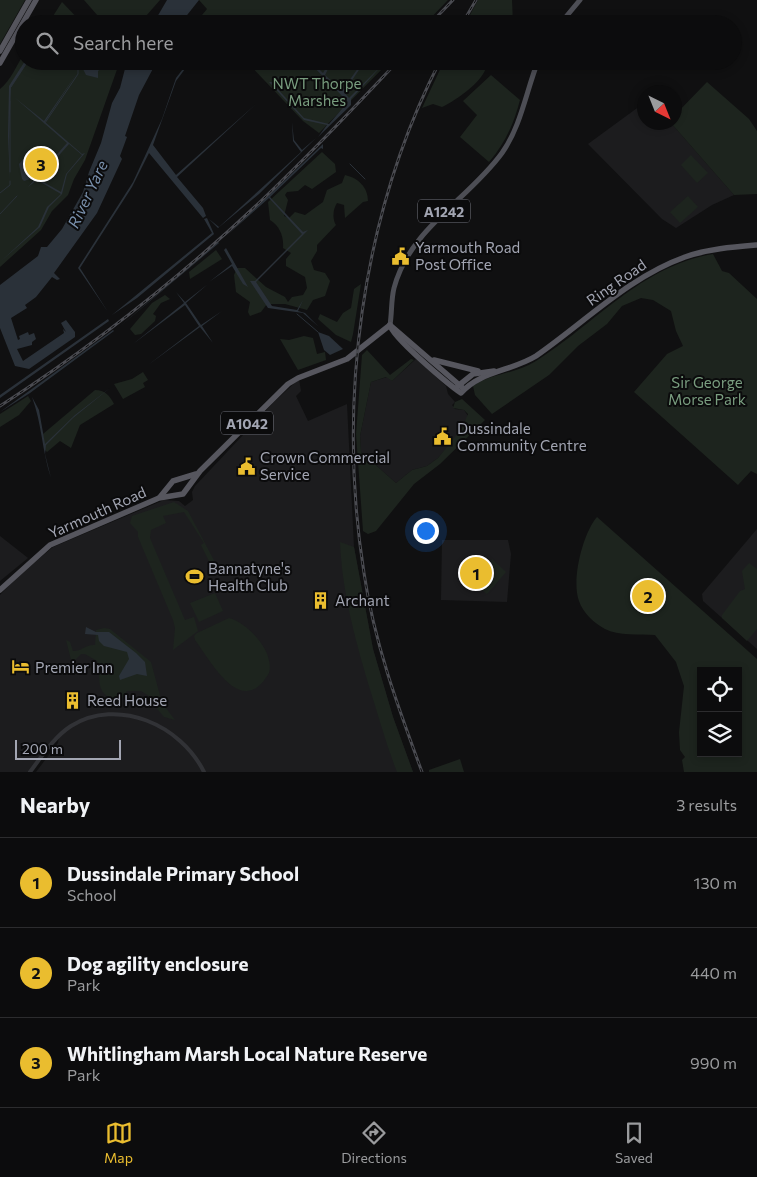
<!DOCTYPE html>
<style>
:root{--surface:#0c0c0d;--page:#1a1a1b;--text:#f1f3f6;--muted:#9a9b9d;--line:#2c2c2e;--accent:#eabd2f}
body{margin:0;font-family:Commissioner,sans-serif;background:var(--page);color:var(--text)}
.controls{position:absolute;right:15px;bottom:15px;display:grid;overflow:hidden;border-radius:0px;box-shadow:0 2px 8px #0003}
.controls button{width:45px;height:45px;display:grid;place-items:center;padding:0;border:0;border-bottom:1px solid var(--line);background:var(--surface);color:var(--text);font:25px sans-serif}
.compass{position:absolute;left:637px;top:85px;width:45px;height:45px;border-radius:50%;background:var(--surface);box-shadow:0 2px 8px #0003;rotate:137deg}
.scale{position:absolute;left:15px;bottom:12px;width:106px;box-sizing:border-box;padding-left:5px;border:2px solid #a2a5b2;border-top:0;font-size:14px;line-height:18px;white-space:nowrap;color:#a2a5b2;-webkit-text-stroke:4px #0b0b0c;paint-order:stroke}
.you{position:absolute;left:425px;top:530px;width:18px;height:18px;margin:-12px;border:4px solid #fff;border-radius:50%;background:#1a73e8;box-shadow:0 0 0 8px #1a73e833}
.badge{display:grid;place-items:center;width:32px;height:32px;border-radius:50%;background:var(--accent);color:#111;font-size:16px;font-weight:700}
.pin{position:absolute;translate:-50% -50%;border:2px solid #fff;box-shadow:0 1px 5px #0006}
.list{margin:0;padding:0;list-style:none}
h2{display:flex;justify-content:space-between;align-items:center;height:65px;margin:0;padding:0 20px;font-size:21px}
h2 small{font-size:16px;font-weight:400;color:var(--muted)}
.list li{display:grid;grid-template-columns:32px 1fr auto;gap:15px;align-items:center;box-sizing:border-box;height:90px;padding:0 20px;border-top:1px solid var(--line)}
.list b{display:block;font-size:19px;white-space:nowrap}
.list p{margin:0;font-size:16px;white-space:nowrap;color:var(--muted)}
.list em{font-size:16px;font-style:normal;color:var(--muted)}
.icon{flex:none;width:28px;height:28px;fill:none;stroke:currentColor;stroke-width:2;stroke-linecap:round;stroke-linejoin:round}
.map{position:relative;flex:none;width:757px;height:772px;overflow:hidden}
.search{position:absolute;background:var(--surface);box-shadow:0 2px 8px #0003;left:15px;right:15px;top:15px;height:55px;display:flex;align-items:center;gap:12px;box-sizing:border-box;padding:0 18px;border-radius:28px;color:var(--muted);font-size:19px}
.sheet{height:335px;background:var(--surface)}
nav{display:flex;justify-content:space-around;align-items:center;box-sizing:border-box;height:70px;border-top:1px solid var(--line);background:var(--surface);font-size:14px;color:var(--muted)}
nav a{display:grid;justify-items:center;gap:2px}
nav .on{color:var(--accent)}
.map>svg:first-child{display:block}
.built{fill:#1c1c1e}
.green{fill:#1d241e;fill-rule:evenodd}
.water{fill:#2a3139;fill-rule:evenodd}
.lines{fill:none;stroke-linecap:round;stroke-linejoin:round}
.stream{stroke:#2a3139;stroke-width:1}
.tertiary{stroke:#313236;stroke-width:4}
.primary{stroke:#4d4e55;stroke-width:5}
.trunk{stroke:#56565e;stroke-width:5.5}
.rail-casing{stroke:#4a4b51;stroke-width:3}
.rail{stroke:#0b0b0c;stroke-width:1;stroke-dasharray:4;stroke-linecap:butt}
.labels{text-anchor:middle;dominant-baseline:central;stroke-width:4;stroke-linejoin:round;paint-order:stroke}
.shield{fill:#0b0b0c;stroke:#757780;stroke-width:1}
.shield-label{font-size:14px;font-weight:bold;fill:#a2a5b2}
.park-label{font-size:15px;fill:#799d7f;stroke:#0b0b0c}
.poi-label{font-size:15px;fill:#a2a5b2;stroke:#0b0b0c;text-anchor:start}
.street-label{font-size:15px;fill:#a2a5b2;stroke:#0b0b0c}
.water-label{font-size:16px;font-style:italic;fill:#7990ac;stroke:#0b0b0c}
</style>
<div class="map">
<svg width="757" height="772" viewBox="0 0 757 772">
<rect width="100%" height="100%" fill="#101011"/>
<g class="built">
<polygon points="644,103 644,122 671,123 734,195 712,205 676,228 662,219 588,144"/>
<polygon points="416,359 446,386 448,394 455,402 452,405 455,409 464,410 468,416 460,432 438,458 427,466 412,470 396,483 361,452 360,436 371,382 387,377 392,381"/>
<polygon points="299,379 301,391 296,396 308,421 347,404 354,547 373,649 393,717 413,772 36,772 58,743 59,736 30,772 0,772 0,595 16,578 53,547 164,500 179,501 185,506 193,500 192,492 195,486 274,402"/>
<polygon points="757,529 757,649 703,601 702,594"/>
<polygon points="0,536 28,558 0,581"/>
<polygon points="442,540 508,540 511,554 507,602 441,600"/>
</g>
<g class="green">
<polygon points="0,0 25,0 0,44"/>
<polygon points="84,0 160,0 139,24 105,24"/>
<polygon points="199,0 448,0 425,24 210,24 202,15 207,9"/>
<polygon points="478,0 512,0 513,24 465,24"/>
<polygon points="62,2 83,24 48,24"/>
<path d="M 24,54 L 24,61 L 120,61 L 85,160 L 74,179 L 68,195 L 52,211 L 41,230 L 0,267 L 0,89 C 11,80 16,66 24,54 Z"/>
<polygon points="246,61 390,61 319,133 303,121"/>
<path d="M 444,61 L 486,61 C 491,77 455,101 442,107 L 433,104 L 422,108 Z"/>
<path d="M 491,75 L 520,100 C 514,123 505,144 489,162 L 460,137 L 477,115 L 463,101 Z"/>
<polygon points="707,82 749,119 757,131 757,194 734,195 671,123 674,122 675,115"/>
<path d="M 322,152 L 335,164 L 336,172 L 312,189 L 305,185 L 298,191 L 287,192 L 285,195 L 288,200 L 284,216 L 289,218 L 295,212 L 305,215 L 323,202 L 327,190 L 342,183 L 345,175 C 358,178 368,187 368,201 L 363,202 L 345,218 L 344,205 L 337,203 C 333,209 332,219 336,225 L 317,245 L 317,251 L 311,261 L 314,270 L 325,273 L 330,281 L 325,296 L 313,300 L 307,310 L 285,304 L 267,304 L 261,312 L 250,316 L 248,312 L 250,302 L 236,292 L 234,275 L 237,268 L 245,268 L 266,287 L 285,297 L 288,302 L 292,297 L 303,295 L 307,288 L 305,277 L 286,266 L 286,259 L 291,253 L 283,248 C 284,237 280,226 270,220 L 268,202 Z"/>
<polygon points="691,155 708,173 697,183 681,165"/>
<polygon points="688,196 698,207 680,223 670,212"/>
<polygon points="216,250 222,259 190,279 189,272"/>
<path d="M 713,254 L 722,271 L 729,273 L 757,299 L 757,474 L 751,471 L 738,485 L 634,392 L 667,354 L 683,346 L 676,331 L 671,311 L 653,300 L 641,298 L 622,306 L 607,324 L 578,346 L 549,375 L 492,414 L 475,395 L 473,386 C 492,373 516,374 536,361 C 595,324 641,266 713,254 Z"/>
<polygon points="361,284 353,334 351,342 336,335 318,319 320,314 337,322 343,313 351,308 354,289"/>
<polygon points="165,295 170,299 161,303 153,314 156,316 155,321 141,334 135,335 130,329 152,303"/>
<polygon points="304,336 313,338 317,354 325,352 326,360 298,370 280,339 289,340"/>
<polygon points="367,350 390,375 411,359 414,360 392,381 386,377 371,382 360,436 361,452 396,483 412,470 427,466 438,458 462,428 468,414 464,410 453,408 455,402 462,399 485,420 440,464 414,484 376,531 368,534 363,531 356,434 362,355"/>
<polygon points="143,372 148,380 143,383 145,387 123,399 114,384 132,379"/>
<path d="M 95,390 C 105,390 110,396 114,404 L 80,425 L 71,448 L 60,441 L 47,452 L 44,449 L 43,434 Z"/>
<polygon points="28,396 31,401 19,415 0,427 0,414"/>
<polygon points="174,502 188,511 217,566 214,571 201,545 204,543 184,512 163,516 166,523 151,530 150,538 185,620 194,617 198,631 173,650 175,628 173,620 138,537 138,532 130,523 132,516"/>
<path d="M 597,517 L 757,659 L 757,772 L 684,772 L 682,760 L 685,757 L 680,750 L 679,732 L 684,686 L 676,662 L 655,635 C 640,634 618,636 605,629 C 594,623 583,613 579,601 C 571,580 583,533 597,517 ZM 701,671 L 738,671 L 738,753 L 701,753 Z"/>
<path d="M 340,542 L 354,547 L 373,649 L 393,717 L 413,772 L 397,772 C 387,747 380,721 372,696 C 357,646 342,594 340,542 Z"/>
<polygon points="492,559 506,572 487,594 472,582"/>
<polygon points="749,563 757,569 757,629 747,641 722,618 722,615 740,591 745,589 742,571"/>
<polygon points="215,593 223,611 199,622 190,603"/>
<path d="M 229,618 C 248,623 275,652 269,673 C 242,720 212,663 195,640 L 194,636 L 197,633 Z"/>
<path d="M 104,628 L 110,629 L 151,662 L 162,703 L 175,720 L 164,717 L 154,705 L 146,707 L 149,696 L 141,691 L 127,691 L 120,701 C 91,696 103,675 97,661 L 85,654 L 81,654 L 74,661 L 71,660 L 66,640 L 70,642 L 73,651 C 82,651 86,644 95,645 L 96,630 Z"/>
<polygon points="460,759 464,772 429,772 429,770"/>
</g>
<g class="water">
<polygon points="167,0 199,0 180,24 153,24"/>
<polygon points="25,61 28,61 11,87 9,140 10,182 8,136 9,86"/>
<path d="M 77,61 L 77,73 L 45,122 L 82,154 L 85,153 L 67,174 L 62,194 L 49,207 L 40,227 L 0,262 L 38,227 L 47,207 L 61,194 L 37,180 L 28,187 L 67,143 L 14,97 L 44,121 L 77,73 ZM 69,144 L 82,155 L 66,174 L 61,192 L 38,179 Z"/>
<polygon points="84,61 104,61 103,67 98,71 98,78 86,75 82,67"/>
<polygon points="127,61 157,61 139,95 125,136 127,137 120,156 122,159 97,213 54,273 60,279 57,280 52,277 36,297 25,305 27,308 11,318 18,340 20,339 19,336 28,332 29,335 34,333 36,339 32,342 32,345 17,349 23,361 64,333 63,329 66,332 61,323 66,320 75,332 75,337 29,369 15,366 0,328 0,285 38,256 41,247 47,247 62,229 83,192 89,172 101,143 112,103 120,88"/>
<polygon points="189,61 191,61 176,81 153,145 176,175 256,104 177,177 203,208 206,216 203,218 149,153 132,187 80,268 108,312 78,268 133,182 162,119 176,78"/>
<polygon points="308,61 311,61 323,73 330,61 332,61 325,75 342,91 363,61 365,61 344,92 349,98 386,61 351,99 351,105 318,137 327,125 304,120 269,82 274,82 279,76 275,86 304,118 329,124 348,102"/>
<polygon points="292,122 294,140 302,150 316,138 259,194 218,228 209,219 219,227 301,152 293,141"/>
<polygon points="323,144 323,149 321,148 270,197 303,232 308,230 256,282 272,306 297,310 303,300 298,311 305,313 319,327 303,313 268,308 250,281 255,281 302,234 269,198 225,237"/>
<polygon points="26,156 34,157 40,166 37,171 32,172 30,179 24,181 22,179 19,164"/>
<polygon points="207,218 214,234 137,298 112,315 212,233 204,219"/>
<polygon points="218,242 219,243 118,328"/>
<polygon points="226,248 248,287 243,284 232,266 209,282 232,264 224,250"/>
<polygon points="208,284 186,303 201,325 222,311 202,326 213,343 200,327 148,365 199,326 185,305 133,344 184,303 176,292 185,302"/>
<polygon points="108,319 109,321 0,398 0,395"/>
<polygon points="113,330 114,331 30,393 0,412"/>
<polygon points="318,332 329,336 343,349 330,355 324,350"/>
<path d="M 110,388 L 73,418 L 46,445 L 45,454 L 51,478 C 42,451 42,424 32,397 L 39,410 L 45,444 L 75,415 Z"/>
<polygon points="86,627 96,632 109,632 136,653 145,662 147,676 137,674 120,680 119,676 129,659 127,652 104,646 99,641 98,635 85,634"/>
</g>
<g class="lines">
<g class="stream">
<polyline points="438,24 439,22"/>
<polyline points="11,87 28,61"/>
<polyline points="45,123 78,74 78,64"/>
<polyline points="350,164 365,179"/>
<polyline points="10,172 10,101"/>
<polyline points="0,193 10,185 10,181"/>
<polyline points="0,214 17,196"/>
<polyline points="297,314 318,332"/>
</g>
<path class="tertiary" d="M 30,772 C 42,756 54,737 71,726 C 118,697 181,725 204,772"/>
<g class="primary">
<polyline points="560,24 580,0"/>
<path d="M 390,325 C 392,313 391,300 394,288 C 410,228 468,200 502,153 C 521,126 526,92 538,61"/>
</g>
<g class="trunk">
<polyline points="0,51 29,0"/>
<polyline points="0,63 36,0"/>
<path d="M 390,325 C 392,337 448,384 461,393 C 480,371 512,371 536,356 C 585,322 629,277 685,257 C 708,249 733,247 757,245"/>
<polyline points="390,325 464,389"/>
<polyline points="434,360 478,371"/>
<polyline points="458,386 473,374 494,371"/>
<polyline points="160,497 173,481 196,474"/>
<polyline points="0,590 50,545 159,498 183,494 200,471 288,384 298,378 347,359 390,325"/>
</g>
<defs>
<g id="rail">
<polyline points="430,24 453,0"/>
<polyline points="462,24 476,0"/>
<path d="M 0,406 C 93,346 182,276 263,199 C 309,155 354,108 398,61"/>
<path d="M 422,772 C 398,707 374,642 364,573 C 337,403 361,215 440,61"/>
</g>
</defs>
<use href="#rail" class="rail-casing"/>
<use href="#rail" class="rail"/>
</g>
<defs>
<symbol id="civic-bare" viewBox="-9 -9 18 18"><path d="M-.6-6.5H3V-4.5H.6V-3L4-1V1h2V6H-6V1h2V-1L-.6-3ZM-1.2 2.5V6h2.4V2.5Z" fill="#eabd2f" stroke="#0b0b0c" stroke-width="2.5" paint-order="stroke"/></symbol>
<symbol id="stadium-bare" viewBox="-9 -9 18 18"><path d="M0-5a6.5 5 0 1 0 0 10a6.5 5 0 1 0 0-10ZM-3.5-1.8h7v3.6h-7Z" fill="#eabd2f" stroke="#0b0b0c" stroke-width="2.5" paint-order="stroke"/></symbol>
<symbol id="building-bare" viewBox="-9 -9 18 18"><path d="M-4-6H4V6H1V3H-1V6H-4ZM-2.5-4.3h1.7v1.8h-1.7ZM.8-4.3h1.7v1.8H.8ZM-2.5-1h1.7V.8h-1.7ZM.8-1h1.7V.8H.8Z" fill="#eabd2f" stroke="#0b0b0c" stroke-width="2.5" paint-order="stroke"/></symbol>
<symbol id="hotel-bare" viewBox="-9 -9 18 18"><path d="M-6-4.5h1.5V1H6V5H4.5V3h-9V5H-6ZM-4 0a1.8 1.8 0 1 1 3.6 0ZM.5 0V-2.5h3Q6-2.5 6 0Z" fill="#eabd2f" stroke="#0b0b0c" stroke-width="2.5" paint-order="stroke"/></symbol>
</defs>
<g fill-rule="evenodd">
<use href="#civic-bare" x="388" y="244" width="25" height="25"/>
<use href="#civic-bare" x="430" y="424" width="25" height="25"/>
<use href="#civic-bare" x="234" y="454" width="25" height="25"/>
<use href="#stadium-bare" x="182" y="564" width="25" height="25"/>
<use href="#building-bare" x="308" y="588" width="25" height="25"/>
<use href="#hotel-bare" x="8" y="654" width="25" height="25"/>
<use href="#building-bare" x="60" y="688" width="25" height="25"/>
</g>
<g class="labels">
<g class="shield">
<rect x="418" y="199.5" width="52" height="23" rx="4"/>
<rect x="221" y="411.5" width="52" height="23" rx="4"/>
</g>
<g class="shield-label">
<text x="444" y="211">A1242</text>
<text x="247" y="423">A1042</text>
</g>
<g class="park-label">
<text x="317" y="83">NWT Thorpe<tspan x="317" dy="17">Marshes</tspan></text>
<text x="707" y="382">Sir George<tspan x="707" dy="17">Morse Park</tspan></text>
</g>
<g class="poi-label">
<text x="415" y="247">Yarmouth Road<tspan x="415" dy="17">Post Office</tspan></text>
<text x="457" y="428">Dussindale<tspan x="457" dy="17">Community Centre</tspan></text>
<text x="260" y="457">Crown Commercial<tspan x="260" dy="17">Service</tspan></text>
<text x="208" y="568">Bannatyne's<tspan x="208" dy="17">Health Club</tspan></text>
<text x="335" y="600">Archant</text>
<text x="35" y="667">Premier Inn</text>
<text x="87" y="700">Reed House</text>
</g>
<g class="street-label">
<text transform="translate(616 282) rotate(-35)">Ring Road</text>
<text transform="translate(97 512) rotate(-24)">Yarmouth Road</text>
</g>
<g class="water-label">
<text transform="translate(87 194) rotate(-65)">River Yare</text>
</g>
</g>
</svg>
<div class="controls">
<button><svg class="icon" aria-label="locate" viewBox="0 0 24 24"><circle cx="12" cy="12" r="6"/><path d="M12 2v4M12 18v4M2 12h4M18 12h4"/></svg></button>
<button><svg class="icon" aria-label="layers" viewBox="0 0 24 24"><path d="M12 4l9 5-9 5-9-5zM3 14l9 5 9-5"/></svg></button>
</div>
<svg class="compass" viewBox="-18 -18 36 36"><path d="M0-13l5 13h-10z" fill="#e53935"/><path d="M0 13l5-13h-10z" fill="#9a9b9d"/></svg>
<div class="scale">200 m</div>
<div class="you"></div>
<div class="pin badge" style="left:476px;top:573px">1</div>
<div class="pin badge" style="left:648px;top:596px">2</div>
<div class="pin badge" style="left:41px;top:164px">3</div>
<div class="search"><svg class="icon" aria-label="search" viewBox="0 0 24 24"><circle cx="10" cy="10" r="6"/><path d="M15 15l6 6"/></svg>Search here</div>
</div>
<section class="sheet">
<h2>Nearby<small>3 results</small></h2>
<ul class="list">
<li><span class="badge">1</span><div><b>Dussindale Primary School</b><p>School</p></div><em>130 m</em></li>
<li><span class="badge">2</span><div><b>Dog agility enclosure</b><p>Park</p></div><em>440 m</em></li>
<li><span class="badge">3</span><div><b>Whitlingham Marsh Local Nature Reserve</b><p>Park</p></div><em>990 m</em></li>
</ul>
</section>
<nav>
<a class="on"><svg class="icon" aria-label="map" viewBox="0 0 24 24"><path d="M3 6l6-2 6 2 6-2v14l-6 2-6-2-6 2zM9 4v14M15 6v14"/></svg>Map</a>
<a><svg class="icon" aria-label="directions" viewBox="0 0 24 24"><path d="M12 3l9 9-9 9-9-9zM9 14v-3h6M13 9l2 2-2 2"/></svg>Directions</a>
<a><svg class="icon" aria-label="saved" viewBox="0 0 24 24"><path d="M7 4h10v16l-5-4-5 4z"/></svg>Saved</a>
</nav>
